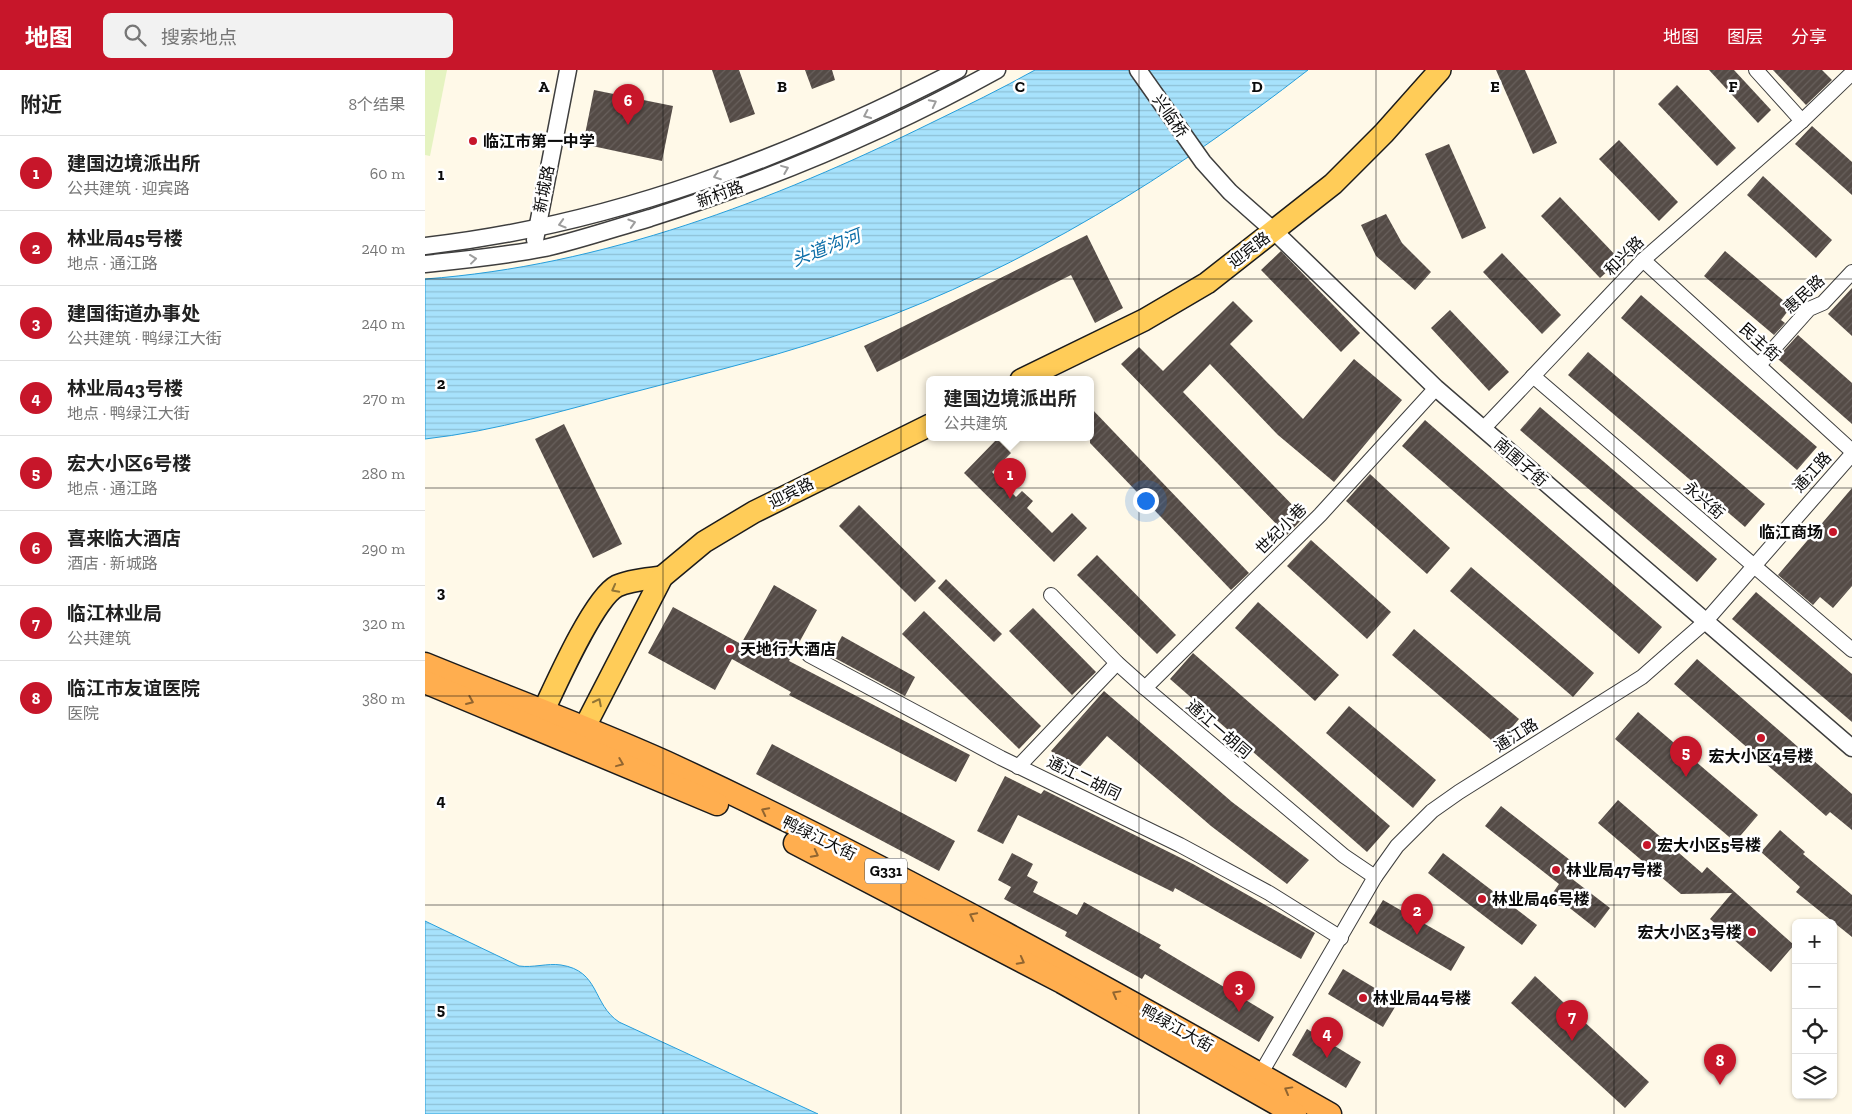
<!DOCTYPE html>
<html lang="zh">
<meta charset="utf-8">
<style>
:root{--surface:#fff;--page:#f2f2f2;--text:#222;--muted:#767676;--line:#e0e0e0;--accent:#c7162a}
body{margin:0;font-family:"Zilla Slab","Noto Sans SC",serif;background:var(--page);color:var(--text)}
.controls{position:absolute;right:15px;bottom:15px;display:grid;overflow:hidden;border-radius:8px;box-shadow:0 1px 4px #0004}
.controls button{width:45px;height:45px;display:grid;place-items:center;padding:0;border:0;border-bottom:1px solid var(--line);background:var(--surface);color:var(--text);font:25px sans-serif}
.you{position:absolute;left:720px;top:430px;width:18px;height:18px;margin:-12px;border:4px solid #fff;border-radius:50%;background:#1a73e8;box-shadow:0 0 0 8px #1a73e833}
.badge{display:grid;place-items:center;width:32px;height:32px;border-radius:50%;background:var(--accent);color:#fff;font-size:16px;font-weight:700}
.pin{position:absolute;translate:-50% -41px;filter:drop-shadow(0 1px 2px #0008)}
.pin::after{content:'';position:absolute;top:26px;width:18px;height:15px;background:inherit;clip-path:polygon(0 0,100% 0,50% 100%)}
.popup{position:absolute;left:501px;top:306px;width:168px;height:65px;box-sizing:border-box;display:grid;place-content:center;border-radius:8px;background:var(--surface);filter:drop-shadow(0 1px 4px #0005);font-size:16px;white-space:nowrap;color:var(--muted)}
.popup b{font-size:19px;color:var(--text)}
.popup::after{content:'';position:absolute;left:50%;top:100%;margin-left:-10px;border:10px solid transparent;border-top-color:var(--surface)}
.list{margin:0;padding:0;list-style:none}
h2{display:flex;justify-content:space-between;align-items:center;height:65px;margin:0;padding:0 20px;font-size:21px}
h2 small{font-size:16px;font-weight:400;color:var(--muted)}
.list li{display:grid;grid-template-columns:32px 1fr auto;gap:15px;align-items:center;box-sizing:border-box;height:75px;padding:0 20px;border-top:1px solid var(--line)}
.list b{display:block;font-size:19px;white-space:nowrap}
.list p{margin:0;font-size:16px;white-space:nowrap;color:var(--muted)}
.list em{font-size:16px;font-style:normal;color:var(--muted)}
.icon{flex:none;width:28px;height:28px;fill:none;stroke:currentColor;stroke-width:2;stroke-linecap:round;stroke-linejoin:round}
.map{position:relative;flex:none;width:1427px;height:1044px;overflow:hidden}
header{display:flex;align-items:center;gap:30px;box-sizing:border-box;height:70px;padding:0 25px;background:var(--accent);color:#fff}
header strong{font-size:24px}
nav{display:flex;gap:28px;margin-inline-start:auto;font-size:18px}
.search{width:350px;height:45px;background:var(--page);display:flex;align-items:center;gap:12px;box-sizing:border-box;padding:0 18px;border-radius:8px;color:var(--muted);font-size:19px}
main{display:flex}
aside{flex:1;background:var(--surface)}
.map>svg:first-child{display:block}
.pitch{fill:#e5f3c1}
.water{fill:url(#water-rules);stroke:#279eda}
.building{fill:url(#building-hatch)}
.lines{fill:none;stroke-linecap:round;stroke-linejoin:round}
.minor-casing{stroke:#3e3e3e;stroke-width:16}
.tertiary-casing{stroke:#3e3e3e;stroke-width:19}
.primary-casing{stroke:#1c1c1c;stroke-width:24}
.trunk-casing{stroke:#1c1c1c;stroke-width:25}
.minor{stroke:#fff;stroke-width:14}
.tertiary{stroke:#fff;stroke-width:16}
.primary{stroke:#ffcc58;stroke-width:21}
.trunk{stroke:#ffae4f;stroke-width:22}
.oneway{stroke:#9d9d9d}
.oneway2{stroke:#917535}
.oneway3{stroke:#916530}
.grid{fill:none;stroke:#0b0b0b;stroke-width:1;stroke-opacity:0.55}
.poi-dot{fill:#c7162a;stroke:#fff;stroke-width:2}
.labels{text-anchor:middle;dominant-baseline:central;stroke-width:5;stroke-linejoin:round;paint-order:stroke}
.shield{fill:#fff;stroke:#545454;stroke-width:1}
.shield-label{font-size:15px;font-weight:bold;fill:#0b0b0b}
.street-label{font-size:16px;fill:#0b0b0b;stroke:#fff}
.poi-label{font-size:16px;font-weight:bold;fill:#0b0b0b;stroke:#fff;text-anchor:start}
.water-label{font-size:18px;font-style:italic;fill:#096ca7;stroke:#fff}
.grid-label{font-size:16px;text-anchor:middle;font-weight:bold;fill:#0b0b0b;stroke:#fff;stroke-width:5;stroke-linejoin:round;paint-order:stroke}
</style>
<header>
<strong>地图</strong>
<div class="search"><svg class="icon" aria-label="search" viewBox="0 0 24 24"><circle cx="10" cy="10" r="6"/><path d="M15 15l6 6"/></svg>搜索地点</div>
<nav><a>地图</a><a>图层</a><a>分享</a></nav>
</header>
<main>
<aside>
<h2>附近<small>8个结果</small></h2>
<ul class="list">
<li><span class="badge">1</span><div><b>建国边境派出所</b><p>公共建筑 · 迎宾路</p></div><em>60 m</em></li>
<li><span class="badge">2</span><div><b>林业局45号楼</b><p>地点 · 通江路</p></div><em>240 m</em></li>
<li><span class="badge">3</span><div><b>建国街道办事处</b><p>公共建筑 · 鸭绿江大街</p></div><em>240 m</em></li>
<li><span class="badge">4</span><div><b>林业局43号楼</b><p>地点 · 鸭绿江大街</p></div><em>270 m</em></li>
<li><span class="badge">5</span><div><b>宏大小区6号楼</b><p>地点 · 通江路</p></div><em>280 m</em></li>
<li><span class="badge">6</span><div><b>喜来临大酒店</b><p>酒店 · 新城路</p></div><em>290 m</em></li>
<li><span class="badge">7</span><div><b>临江林业局</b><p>公共建筑</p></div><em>320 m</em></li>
<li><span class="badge">8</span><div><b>临江市友谊医院</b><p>医院</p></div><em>380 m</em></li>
</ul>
</aside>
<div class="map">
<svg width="1427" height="1044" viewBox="0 0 1427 1044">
<defs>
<pattern id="water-rules" width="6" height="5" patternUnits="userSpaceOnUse" patternTransform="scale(1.25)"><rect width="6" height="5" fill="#a7e2fc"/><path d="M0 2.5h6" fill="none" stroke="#8ec1d7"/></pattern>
<pattern id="building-hatch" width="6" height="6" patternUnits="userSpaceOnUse" patternTransform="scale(1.25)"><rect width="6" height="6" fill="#544b46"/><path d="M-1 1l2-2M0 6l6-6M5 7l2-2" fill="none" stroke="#68605c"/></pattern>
</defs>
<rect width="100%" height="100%" fill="#fff9e8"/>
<polygon class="pitch" points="0,0 22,0 5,86 0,85"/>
<g class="water">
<path d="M 610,0 L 883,0 C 748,105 599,198 438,256 C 363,284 285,302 209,322 C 139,340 72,361 0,369 L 0,209 C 177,196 348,131 506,53 C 541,36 576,19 610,0 Z"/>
<path d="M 0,851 L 94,896 C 108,898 122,893 136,895 C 175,901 167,934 194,952 L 393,1044 L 0,1044 Z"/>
</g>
<g class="building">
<polygon points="287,0 314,0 330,44 305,53"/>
<polygon points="380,0 407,0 410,10 387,19"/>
<polygon points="1071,0 1100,0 1132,73 1108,84"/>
<polygon points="1284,0 1309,0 1346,40 1333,53"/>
<polygon points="1348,0 1397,0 1407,10 1381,35"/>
<polygon points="1252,15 1311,78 1292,96 1233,34"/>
<polygon points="169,20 248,36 237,91 158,74"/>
<polygon points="1387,56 1427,92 1427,125 1370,74"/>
<polygon points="1194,70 1253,132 1234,151 1174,89"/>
<polygon points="1024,74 1061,158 1037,169 1000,84"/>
<polygon points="1338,106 1407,170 1391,188 1322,125"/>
<polygon points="1135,127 1195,190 1175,208 1116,146"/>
<polygon points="961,144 977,173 1006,202 990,220 951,186 936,155"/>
<polygon points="662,165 698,238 670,253 646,205 452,302 439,276"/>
<polygon points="856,181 935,263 916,282 836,200"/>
<polygon points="1300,181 1366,237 1356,250 1360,253 1349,265 1279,206"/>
<polygon points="1077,183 1136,245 1117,264 1058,202"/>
<polygon points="1427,218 1427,266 1403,244"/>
<polygon points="1216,225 1392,377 1372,400 1196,248"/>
<polygon points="808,231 828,251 805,274 878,349 929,289 977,330 909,412 853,365 785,294 758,322 879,447 862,465 696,294 714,277 738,301"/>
<polygon points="1025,240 1084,302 1064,321 1006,258"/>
<polygon points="1373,265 1427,313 1427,354 1352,288"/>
<polygon points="1163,282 1340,434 1320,457 1143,305"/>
<polygon points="665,337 824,503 806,520 665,373"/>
<polygon points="1115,337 1292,489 1272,512 1095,360"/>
<polygon points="1000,350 1237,557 1214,584 977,376"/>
<polygon points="139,354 197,474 168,488 110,369"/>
<polygon points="572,369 586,383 567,402 591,427 597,421 608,431 602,438 627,463 647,443 662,458 629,492 539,403"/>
<polygon points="945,404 1025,478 1002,504 921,431"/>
<polygon points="1427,418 1427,516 1408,538 1395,527 1388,535 1353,505"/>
<polygon points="434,435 511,511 490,532 414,456"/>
<polygon points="886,470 966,542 942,569 862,496"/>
<polygon points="672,485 751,565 732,584 652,505"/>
<polygon points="1046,497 1169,603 1148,627 1025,521"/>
<polygon points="521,509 577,564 569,572 513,518"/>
<polygon points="349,515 392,540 364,591 545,685 531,712 364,625 366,622 307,589 290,620 223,583 248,537 316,574"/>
<polygon points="1331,522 1427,604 1427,652 1307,549"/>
<polygon points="833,532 914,605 890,631 810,558"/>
<polygon points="608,538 671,602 647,625 584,561"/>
<polygon points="499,541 616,656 594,679 477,564"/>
<polygon points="989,559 1094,649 1072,675 967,585"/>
<polygon points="417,566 490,607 480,626 406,586"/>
<polygon points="768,583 965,756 942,782 745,609"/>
<polygon points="1272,589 1427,724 1427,760 1405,742 1401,746 1249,614"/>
<polygon points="679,621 807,732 884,790 862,814 786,756 682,666 650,702 626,681"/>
<polygon points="924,636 1011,710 988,738 901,663"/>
<polygon points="1213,642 1333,745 1310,772 1190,669"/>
<polygon points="347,674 530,771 514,801 331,704"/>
<polygon points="580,706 616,724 619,720 768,794 890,863 876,889 750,818 748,822 593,745 578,774 552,761"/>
<polygon points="1193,730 1277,803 1282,797 1369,875 1346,902 1285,849 1307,823 1256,824 1173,753"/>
<polygon points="1076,736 1150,794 1142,805 1185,838 1170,858 1127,824 1134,814 1060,756"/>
<polygon points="1355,760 1380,782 1378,784 1427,825 1427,867 1371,822 1375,817 1336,782"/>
<polygon points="587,783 608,794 602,806 613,812 608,822 652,845 659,832 736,875 734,878 849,947 834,972 720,904 717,909 640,866 642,862 579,829 586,817 573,810"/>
<polygon points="1018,783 1112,855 1097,875 1003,803"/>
<polygon points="958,830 1040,877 1026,901 944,853"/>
<polygon points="918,899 973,932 958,957 903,924"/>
<polygon points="1110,906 1224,1012 1200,1038 1086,933"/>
<polygon points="882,959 936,992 921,1018 867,985"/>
</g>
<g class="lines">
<defs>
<g id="minor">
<polyline points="1331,0 1377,51"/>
<polyline points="1218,190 1427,381"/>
<polyline points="1334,295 1384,239 1398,233 1427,202"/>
<polyline points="1108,306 1427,580"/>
<polyline points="1058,359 1218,190 1377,51 1427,3"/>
<polyline points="626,525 692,593 720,618 919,786 950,807"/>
<polyline points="384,585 576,688 755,775 844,823 916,868"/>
<polyline points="720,618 895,445 1011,318"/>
<polyline points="593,697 692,593"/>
<polyline points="832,1010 950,807 972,776 1007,741 1034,722 1217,607 1280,552 1427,384"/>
</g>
<g id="tertiary">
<polyline points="713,0 778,92 805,122 849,161 1011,318 1427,678"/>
<polyline points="110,170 143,0"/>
<path d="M 0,176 C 188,155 366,86 533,0"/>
<path d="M 0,194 C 40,190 80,186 120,178 C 155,170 190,158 225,148 C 344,110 462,61 572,0"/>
</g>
<g id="primary">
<polyline points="596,310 719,250 782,213 908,114 959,63 1015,0"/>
<path d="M 111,657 C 125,628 167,529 192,516 C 205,510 223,509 237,507"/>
<polyline points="152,672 237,507 279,472 329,442 505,355"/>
</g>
<g id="trunk">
<path d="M 0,594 C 83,628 168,659 249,696 C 474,801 690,922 905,1044"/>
<polyline points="0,612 292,734"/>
<polyline points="370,773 637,912 870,1044"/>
</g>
</defs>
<use href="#minor" class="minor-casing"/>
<use href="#tertiary" class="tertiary-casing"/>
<use href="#primary" class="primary-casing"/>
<use href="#trunk" class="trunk-casing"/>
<use href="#minor" class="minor"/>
<use href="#tertiary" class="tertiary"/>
<use href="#primary" class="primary"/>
<use href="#trunk" class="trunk"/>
</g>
<defs><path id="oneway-chevron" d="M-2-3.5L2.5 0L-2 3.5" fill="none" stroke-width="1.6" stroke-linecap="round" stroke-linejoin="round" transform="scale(1.25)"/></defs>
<g class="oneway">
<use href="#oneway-chevron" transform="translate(508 33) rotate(-27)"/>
<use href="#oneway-chevron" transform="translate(442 45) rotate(155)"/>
<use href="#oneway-chevron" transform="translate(360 99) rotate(-22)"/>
<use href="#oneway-chevron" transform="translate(292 106) rotate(159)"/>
<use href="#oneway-chevron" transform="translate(207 153) rotate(-17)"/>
<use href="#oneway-chevron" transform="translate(137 154) rotate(164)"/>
<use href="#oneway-chevron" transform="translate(48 189) rotate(-7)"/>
</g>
<g class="oneway2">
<use href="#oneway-chevron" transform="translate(190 519) rotate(152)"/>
<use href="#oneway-chevron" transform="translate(173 632) rotate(-63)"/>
</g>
<g class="oneway3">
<use href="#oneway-chevron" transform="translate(45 631) rotate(23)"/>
<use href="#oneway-chevron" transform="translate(195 693) rotate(22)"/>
<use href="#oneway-chevron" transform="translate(340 741) rotate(-153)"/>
<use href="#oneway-chevron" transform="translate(390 784) rotate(27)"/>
<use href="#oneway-chevron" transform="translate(548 846) rotate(-153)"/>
<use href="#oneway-chevron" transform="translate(596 891) rotate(28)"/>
<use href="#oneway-chevron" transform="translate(691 924) rotate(-151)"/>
<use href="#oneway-chevron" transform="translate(863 1020) rotate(-151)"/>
</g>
<path class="grid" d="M 238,0 L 238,1044M 476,0 L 476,1044M 714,0 L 714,1044M 951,0 L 951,1044M 1189,0 L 1189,1044M 0,209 L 1427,209M 0,418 L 1427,418M 0,626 L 1427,626M 0,835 L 1427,835"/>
<g class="poi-dot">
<circle cx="48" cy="71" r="5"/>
<circle cx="1408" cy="462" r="5"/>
<circle cx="305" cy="579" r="5"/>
<circle cx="1336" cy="668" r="5"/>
<circle cx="1222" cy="775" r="5"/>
<circle cx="1131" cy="800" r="5"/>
<circle cx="1057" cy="829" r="5"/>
<circle cx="1327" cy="862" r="5"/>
<circle cx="938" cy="928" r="5"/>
</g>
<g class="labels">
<rect class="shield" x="440" y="788.5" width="42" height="25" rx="4"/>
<g class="shield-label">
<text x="461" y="801">G331</text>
</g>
<g class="street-label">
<text transform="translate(745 46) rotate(55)">兴临桥</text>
<text transform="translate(119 119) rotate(-79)">新城路</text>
<text transform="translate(295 124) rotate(-20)">新村路</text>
<text transform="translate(824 180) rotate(-38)">迎宾路</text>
<text transform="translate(1199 186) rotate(-45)">和兴路</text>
<text transform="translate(1379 224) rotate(-42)">惠民路</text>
<text transform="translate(1335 272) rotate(42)">民主街</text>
<text transform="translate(1096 392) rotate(41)">南围子街</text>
<text transform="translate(1387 402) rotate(-48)">通江路</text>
<text transform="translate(366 423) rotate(-27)">迎宾路</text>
<text transform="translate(1279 430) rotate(41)">永兴街</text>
<text transform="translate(856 459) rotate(-45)">世纪小巷</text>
<text transform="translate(794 659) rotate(41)">通江一胡同</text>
<text transform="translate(1091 665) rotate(-32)">通江路</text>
<text transform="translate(659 708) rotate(26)">通江二胡同</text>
<text transform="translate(394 768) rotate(26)">鸭绿江大街</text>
<text transform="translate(752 958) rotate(29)">鸭绿江大街</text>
</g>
<g class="poi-label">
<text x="58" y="71">临江市第一中学</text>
<text x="1398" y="462" text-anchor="end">临江商场</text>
<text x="315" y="579">天地行大酒店</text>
<text x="1336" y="686" text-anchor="middle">宏大小区4号楼</text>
<text x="1232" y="775">宏大小区5号楼</text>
<text x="1141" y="800">林业局47号楼</text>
<text x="1067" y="829">林业局46号楼</text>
<text x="1317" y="862" text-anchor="end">宏大小区3号楼</text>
<text x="948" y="928">林业局44号楼</text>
</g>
<g class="water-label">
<text transform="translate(401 178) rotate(-21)">头道沟河</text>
</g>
</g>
<g class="grid-label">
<text x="119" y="22">A</text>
<text x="357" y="22">B</text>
<text x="595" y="22">C</text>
<text x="832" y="22">D</text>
<text x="1070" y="22">E</text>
<text x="1308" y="22">F</text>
<text x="16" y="110">1</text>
<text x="16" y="319">2</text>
<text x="16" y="528">3</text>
<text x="16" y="736">4</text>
<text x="16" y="945">5</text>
</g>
</svg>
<div class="controls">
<button>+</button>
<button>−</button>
<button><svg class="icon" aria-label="locate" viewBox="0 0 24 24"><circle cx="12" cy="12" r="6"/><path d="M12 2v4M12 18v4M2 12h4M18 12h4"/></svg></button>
<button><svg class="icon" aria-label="layers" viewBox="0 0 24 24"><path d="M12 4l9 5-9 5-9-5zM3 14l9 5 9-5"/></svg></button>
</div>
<div class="you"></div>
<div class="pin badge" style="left:585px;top:429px">1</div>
<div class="popup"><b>建国边境派出所</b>公共建筑</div>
<div class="pin badge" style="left:992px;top:865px">2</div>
<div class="pin badge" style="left:814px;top:942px">3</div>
<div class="pin badge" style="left:902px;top:988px">4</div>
<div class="pin badge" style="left:1261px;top:707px">5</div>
<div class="pin badge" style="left:203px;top:55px">6</div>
<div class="pin badge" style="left:1147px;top:971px">7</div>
<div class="pin badge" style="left:1295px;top:1015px">8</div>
</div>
</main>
